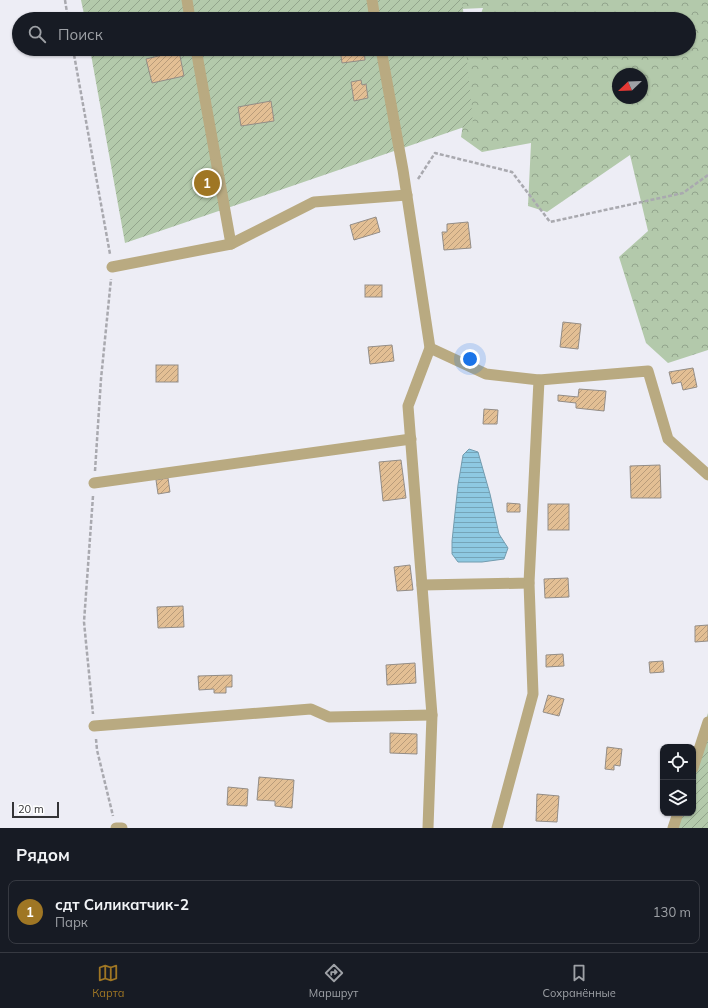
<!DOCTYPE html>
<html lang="ru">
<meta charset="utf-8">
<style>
:root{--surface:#171b24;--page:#242831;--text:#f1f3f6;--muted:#9ea1a6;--line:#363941;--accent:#9f7624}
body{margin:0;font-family:Mulish,sans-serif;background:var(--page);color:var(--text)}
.controls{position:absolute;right:12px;bottom:12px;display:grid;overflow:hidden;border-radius:8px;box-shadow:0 1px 3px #0004}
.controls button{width:36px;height:36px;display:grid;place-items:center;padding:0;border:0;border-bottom:1px solid var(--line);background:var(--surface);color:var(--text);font:20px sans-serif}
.compass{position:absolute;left:612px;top:68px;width:36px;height:36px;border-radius:50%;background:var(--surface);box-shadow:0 1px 3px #0004;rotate:247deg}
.scale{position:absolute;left:12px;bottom:10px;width:47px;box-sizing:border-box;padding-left:4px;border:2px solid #343437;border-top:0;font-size:11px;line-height:14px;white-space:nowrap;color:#343437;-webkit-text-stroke:3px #fff;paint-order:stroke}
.you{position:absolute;left:470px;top:359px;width:14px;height:14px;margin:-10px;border:3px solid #fff;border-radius:50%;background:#1a73e8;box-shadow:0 0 0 6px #1a73e833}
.badge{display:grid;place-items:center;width:26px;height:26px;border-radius:50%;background:var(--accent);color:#fff;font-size:13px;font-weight:700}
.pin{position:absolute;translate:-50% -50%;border:2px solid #fff;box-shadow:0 1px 4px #0006}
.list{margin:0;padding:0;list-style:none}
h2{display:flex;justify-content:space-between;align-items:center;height:52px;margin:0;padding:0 16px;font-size:17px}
h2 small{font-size:13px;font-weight:400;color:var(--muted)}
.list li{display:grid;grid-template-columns:26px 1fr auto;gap:12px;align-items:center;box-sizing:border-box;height:64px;margin:0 8px 8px;padding:0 8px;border:1px solid var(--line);border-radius:8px}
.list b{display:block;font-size:15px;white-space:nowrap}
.list p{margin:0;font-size:13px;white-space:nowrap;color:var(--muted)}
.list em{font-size:13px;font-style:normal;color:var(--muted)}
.icon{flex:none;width:22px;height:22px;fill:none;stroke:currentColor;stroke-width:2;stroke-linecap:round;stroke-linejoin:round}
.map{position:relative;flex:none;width:708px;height:828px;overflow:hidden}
.search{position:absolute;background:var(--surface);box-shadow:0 1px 3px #0004;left:12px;right:12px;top:12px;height:44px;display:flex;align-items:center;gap:10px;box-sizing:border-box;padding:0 14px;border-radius:22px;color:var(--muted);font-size:15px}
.sheet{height:124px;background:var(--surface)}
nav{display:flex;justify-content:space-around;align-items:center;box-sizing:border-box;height:56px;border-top:1px solid var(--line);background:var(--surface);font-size:11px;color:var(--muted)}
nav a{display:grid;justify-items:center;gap:2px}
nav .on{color:var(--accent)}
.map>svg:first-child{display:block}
.forest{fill:url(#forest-crowns);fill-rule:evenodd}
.garden{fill:url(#garden-furrows)}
.water{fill:url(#water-rules);stroke:#739caf}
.building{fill:url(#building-hatch);stroke:#938d87}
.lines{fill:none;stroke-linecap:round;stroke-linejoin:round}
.path{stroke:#a9a9af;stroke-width:2.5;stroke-dasharray:4 2;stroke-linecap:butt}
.minor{stroke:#b9aa81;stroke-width:11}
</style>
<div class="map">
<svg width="708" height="828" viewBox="0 0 708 828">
<defs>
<pattern id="forest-crowns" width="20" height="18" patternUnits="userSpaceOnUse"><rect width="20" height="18" fill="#b3c9ab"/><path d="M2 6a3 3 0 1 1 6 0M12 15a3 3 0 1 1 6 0" fill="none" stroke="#92a48c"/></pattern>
<pattern id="garden-furrows" width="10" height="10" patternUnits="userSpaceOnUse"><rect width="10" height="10" fill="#b3c9ab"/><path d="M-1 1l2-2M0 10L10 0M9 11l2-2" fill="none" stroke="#92a48c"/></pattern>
<pattern id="water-rules" width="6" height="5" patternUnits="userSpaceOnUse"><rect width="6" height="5" fill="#8ec9e2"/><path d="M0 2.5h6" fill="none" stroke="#75a4b8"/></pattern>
<pattern id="building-hatch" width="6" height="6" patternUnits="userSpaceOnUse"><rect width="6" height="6" fill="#e3bf94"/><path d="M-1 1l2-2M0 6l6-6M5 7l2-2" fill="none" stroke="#b99c7a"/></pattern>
</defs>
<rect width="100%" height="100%" fill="#ededf5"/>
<path class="forest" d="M 442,0 L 708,0 L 708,350 L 668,363 L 646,343 L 619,257 L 648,231 L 630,155 L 547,212 L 528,206 L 531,143 L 482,152 L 461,137 L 466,107 L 464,49 L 689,49 L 689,19 L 479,19 L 483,8 L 439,10 ZM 618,74 L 642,74 L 642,98 L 618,98 Z"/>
<g class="garden">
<polygon points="81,0 462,0 464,19 85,19"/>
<polygon points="90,49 466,49 473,124 125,243"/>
<polygon points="708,713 708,828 670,828 675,813 693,813 693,759"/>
</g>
<polygon class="water" points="469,449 478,452 490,494 499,534 508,548 504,559 482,562 458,562 452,554 452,541 458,485 463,455"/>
<g class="building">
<polygon points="340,49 364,49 365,60 342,63"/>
<polygon points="179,51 184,76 152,83 146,59"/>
<polygon points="361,80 362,85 366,84 368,98 354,101 351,82"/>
<polygon points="271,101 274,121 241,126 238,107"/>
<polygon points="376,217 380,232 354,240 350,225"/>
<polygon points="468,222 471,248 444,250 442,232 447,232 447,224"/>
<rect x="365" y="285" width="17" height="12"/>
<polygon points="563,322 581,324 578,349 560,347"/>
<polygon points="392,345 394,361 370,364 368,347"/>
<rect x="156" y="365" width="22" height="17"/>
<polygon points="693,368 697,387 683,390 681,382 672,384 669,372"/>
<polygon points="579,389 606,391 604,411 576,408 576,403 558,401 558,395 578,397"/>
<polygon points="484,409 498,410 497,424 483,424"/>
<polygon points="401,460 406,498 383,501 379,462"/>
<polygon points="660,465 661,498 631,498 630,466"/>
<polygon points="168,478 170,492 158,494 156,480"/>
<polygon points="507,503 520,504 520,512 507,512"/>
<rect x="548" y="504" width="21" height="26"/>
<polygon points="410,565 413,590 397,591 394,567"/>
<polygon points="568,578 569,597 545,598 544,579"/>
<polygon points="183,606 184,627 158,628 157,607"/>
<polygon points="708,625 708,641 695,642 695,626"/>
<polygon points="563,654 564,666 546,667 546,655"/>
<polygon points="663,661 664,672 650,673 649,662"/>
<polygon points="415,663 416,683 387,685 386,665"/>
<polygon points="232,675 232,687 226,687 226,693 214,693 214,689 199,690 198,676"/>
<polygon points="548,695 564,699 559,716 543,712"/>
<polygon points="390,733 417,734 417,754 390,753"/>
<polygon points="607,747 622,749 620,766 614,765 614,770 605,769"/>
<polygon points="259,777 294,780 292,808 275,806 275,801 257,800"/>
<polygon points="228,787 248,789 247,806 227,805"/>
<polygon points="537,794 559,796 557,822 536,821"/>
</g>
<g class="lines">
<g class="path">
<polyline points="65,0 68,19"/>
<polyline points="73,49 110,254"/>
<polyline points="418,179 435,153 512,172 550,222 683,193 708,175"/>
<polyline points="95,471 101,379 111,279"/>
<polyline points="93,496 84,622 93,714"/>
<polyline points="96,739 97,750 113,816"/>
</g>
<g class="minor">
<polyline points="187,0 190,19"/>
<polyline points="372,0 375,19"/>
<polyline points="196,49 231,244"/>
<polyline points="381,49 403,170 430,348 408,406 432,715 428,828"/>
<polyline points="112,267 231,244 314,202 407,195"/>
<polyline points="539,380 648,371 668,439 708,475"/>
<polyline points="94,483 411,439"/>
<polyline points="422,585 529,583 539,380 486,374 430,348"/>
<polyline points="94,726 311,709 329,717 432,715"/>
<polyline points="693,768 708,722"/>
<polyline points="116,828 122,828"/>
<polyline points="497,828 533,694 529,583"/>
<polyline points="673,828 678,813"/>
</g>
</g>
</svg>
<div class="controls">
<button><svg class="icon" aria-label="locate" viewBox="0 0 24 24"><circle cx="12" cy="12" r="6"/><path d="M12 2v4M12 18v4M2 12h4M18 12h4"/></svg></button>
<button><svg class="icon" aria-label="layers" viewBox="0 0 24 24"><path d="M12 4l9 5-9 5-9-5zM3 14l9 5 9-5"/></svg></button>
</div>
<svg class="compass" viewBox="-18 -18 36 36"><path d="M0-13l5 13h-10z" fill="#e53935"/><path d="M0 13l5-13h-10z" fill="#9ea1a6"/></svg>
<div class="scale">20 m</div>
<div class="you"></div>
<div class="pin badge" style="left:207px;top:183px">1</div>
<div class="search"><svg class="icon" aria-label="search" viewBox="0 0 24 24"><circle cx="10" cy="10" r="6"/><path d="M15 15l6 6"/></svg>Поиск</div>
</div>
<section class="sheet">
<h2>Рядом<small></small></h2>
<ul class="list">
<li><span class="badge">1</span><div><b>сдт Силикатчик-2</b><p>Парк</p></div><em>130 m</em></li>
</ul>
</section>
<nav>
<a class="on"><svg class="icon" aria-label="map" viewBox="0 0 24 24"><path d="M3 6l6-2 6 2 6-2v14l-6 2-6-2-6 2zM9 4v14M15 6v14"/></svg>Карта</a>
<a><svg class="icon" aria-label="directions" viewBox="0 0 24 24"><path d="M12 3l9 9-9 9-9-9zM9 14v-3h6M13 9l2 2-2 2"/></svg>Маршрут</a>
<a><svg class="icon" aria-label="saved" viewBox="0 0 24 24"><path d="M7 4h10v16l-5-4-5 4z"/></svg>Сохранённые</a>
</nav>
